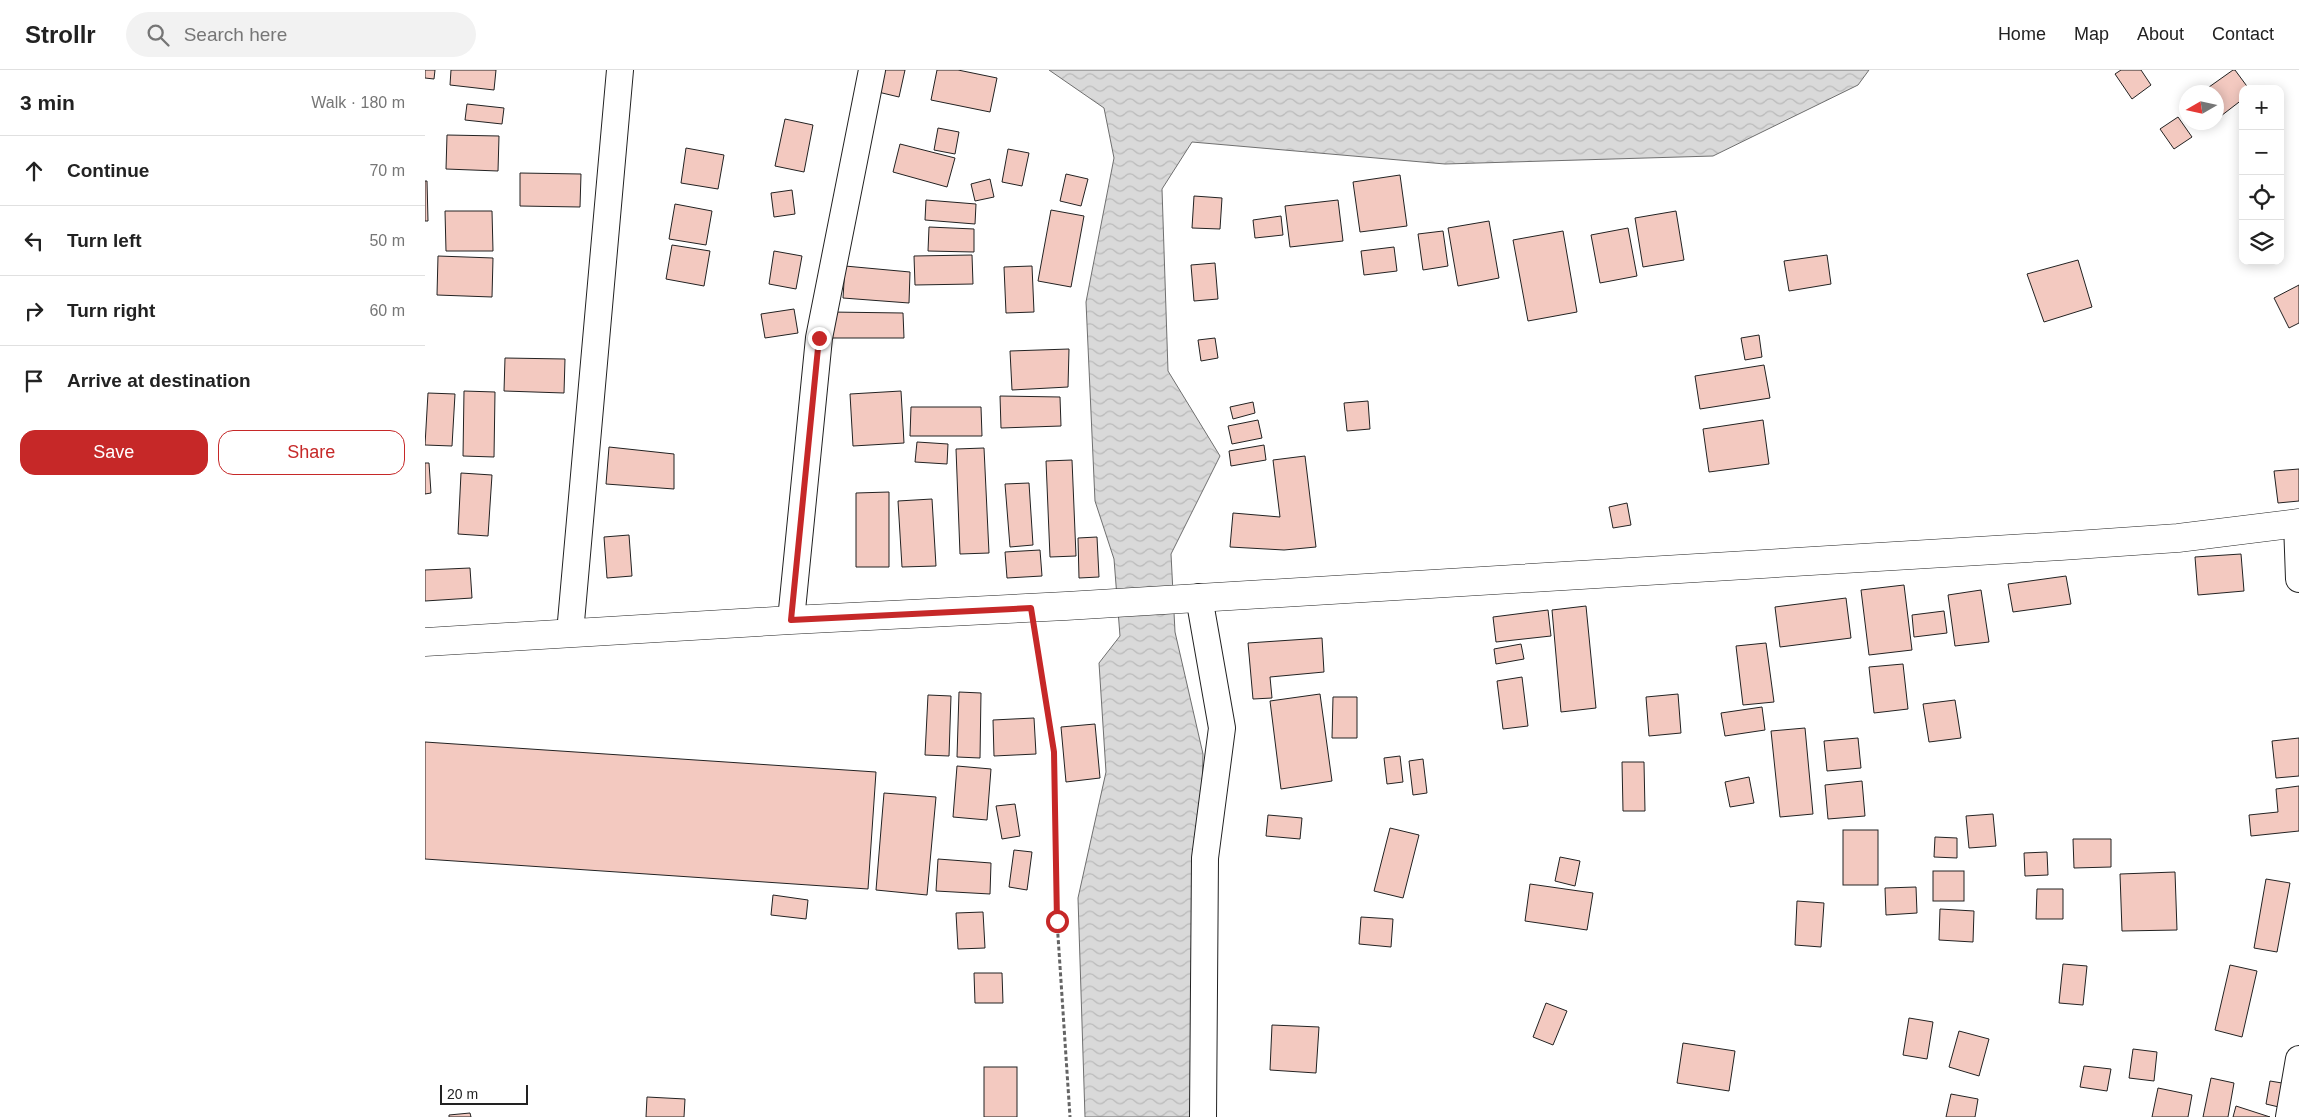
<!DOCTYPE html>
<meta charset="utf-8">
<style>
:root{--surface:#fff;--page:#f2f2f2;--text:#222;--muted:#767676;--line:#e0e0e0;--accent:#c62828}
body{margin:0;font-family:Arial,sans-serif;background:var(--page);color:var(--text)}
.controls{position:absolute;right:15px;top:15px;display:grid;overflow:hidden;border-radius:10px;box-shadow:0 2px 12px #0003}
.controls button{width:45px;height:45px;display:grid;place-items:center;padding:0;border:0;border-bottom:1px solid var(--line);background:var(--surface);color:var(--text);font:25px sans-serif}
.compass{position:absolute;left:1754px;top:15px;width:45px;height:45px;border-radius:50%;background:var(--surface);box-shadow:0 2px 12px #0003;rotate:261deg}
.scale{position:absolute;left:15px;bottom:12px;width:88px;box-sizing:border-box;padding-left:5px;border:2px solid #222;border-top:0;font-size:14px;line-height:18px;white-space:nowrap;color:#222;-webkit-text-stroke:4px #fff;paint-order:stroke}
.stop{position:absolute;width:15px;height:15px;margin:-11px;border:4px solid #c62828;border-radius:50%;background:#fff}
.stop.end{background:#c62828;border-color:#fff;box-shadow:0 1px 5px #0008}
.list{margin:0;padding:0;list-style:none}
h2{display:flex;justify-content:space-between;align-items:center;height:65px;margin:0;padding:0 20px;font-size:21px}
h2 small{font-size:16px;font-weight:400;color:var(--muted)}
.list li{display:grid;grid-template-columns:32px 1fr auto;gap:15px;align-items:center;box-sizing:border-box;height:70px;padding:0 20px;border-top:1px solid var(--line)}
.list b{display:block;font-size:19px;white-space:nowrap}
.list em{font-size:16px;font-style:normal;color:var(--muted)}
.actions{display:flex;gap:10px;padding:15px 20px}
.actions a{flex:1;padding:11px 0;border:1px solid var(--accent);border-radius:15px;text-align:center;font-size:18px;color:var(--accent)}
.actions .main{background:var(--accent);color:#fff}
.icon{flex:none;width:28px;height:28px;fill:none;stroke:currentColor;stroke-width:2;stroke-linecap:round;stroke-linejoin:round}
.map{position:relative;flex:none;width:1874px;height:1047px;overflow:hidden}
header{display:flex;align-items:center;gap:30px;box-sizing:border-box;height:70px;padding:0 25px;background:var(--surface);border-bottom:1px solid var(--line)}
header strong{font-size:24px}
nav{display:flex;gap:28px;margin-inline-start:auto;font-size:18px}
.search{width:350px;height:45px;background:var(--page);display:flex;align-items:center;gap:12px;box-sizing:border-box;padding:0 18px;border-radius:28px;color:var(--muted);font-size:19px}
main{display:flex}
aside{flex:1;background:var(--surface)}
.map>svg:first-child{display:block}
.water{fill:url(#water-waves);stroke:#6f6f6f}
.building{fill:#f3c9c0;stroke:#222}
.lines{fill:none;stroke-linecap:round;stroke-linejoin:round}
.street-casing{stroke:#222;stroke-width:28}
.secondary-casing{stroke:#222;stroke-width:29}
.path{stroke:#646464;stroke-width:3;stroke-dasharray:4 2.5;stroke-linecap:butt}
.street{stroke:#fff;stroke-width:26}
.secondary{stroke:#fff;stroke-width:28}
.route{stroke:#c62828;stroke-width:6}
</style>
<header>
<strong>Strollr</strong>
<div class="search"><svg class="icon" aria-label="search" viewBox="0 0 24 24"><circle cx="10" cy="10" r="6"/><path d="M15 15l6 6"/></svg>Search here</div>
<nav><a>Home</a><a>Map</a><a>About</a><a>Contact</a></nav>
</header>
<main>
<aside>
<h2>3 min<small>Walk · 180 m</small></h2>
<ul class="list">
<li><svg class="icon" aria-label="ahead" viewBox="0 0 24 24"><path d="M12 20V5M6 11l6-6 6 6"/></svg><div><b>Continue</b></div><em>70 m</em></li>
<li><svg class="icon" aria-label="left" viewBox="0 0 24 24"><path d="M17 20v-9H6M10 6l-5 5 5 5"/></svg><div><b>Turn left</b></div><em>50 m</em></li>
<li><svg class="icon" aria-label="right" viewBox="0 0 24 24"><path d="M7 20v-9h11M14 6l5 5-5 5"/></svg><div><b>Turn right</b></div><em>60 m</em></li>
<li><svg class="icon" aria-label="arrive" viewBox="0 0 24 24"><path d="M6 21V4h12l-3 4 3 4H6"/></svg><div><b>Arrive at destination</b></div></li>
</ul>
<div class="actions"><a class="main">Save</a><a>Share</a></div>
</aside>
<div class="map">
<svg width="1874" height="1047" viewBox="0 0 1874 1047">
<defs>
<pattern id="water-waves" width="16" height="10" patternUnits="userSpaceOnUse" patternTransform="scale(1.25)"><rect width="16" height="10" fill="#d9d9d9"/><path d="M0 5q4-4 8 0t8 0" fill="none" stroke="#bababa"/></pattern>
</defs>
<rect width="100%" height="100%" fill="#fff"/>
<polygon class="water" points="624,0 1444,0 1433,15 1288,86 1020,94 767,72 737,119 743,301 795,386 746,484 750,562 778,684 769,1047 660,1047 653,828 681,702 674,593 695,566 689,489 670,431 661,232 689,88 679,38"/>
<g class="building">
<polygon points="0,0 10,0 9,9 0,8"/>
<polygon points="26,0 71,0 69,20 25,15"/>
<polygon points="459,0 480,0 474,27 453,22"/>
<polygon points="512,0 533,0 572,8 565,42 506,30"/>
<polygon points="1696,0 1716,0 1726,15 1707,29 1690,4"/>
<polygon points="1808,0 1810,0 1824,19 1818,19 1818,29 1792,49 1792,22 1777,22"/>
<polygon points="42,34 79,38 77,54 40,50"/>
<polygon points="1753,47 1767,67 1749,79 1735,59"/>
<polygon points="360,49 388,55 379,102 350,96"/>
<polygon points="513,58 534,62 530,84 509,80"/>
<polygon points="22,65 74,66 73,101 21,99"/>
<polygon points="475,74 530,88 522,117 468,102"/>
<polygon points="261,78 299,85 293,119 256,113"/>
<polygon points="583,79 604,83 597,116 577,112"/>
<polygon points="95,103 156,104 155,137 95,136"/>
<polygon points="641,104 663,109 656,136 635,131"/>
<polygon points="975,105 982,156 935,162 928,112"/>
<polygon points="565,109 569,127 550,131 546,114"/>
<polygon points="0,111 2,111 3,151 0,151"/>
<polygon points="367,120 370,144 349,147 346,123"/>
<polygon points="769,126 797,128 795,159 767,158"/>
<polygon points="501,130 551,134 550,154 500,150"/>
<polygon points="913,130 918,171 865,177 860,136"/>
<polygon points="250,134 287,141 281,175 244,169"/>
<polygon points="626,140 659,146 646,217 613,211"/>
<polygon points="20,141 67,141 68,181 21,181"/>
<polygon points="1251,141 1259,190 1218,197 1210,148"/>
<polygon points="856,146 858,165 830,168 828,150"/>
<polygon points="1064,151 1074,208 1033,216 1023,158"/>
<polygon points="504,157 549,159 549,182 503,181"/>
<polygon points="1203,158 1212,206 1175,213 1166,165"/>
<polygon points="1018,161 1023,196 998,200 993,164"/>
<polygon points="1138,161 1152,242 1103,251 1088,170"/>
<polygon points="247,175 285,181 279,216 241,209"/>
<polygon points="969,177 972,201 939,205 936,181"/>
<polygon points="349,181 377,186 371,219 344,214"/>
<polygon points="547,185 548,214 490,215 489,186"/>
<polygon points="1402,185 1406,214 1364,221 1359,191"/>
<polygon points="13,186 68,188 67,227 12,225"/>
<polygon points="1653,190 1667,237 1619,252 1602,204"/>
<polygon points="790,193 793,229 769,231 766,195"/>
<polygon points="420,196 485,202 484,233 418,228"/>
<polygon points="607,196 609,242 581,243 579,197"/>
<polygon points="1874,215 1874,253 1864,258 1849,228"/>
<polygon points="369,239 373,263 340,268 336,244"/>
<polygon points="405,242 478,243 479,268 406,268"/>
<polygon points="1334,265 1337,287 1320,290 1316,268"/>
<polygon points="790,268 793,288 776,291 773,270"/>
<polygon points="644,279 643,317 587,320 585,281"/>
<polygon points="80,288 140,289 139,323 79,321"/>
<polygon points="1339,295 1345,328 1275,339 1270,306"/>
<polygon points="39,321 70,322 69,387 38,386"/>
<polygon points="476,321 479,373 428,376 425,324"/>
<polygon points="3,323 30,324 27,376 0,375"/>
<polygon points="575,326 635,327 636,356 576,358"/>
<polygon points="943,331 945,359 922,361 919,333"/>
<polygon points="828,332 830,343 808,349 805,337"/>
<polygon points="486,337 556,337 557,366 485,366"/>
<polygon points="833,350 837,368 807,374 803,356"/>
<polygon points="1338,350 1344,394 1284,402 1278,359"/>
<polygon points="492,372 523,374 522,394 490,392"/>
<polygon points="839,375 841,390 806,396 804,381"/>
<polygon points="184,377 249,384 249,419 181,414"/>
<polygon points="559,378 564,483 535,484 531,379"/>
<polygon points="880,386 891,477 859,480 805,477 808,443 855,447 848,390"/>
<polygon points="647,390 651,486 625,487 621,391"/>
<polygon points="0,393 4,393 6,423 0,424"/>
<polygon points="1874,399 1874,431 1853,433 1849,401"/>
<polygon points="36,403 67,405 63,466 33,464"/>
<polygon points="604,413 608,475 585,477 580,414"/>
<polygon points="464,422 464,497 431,497 431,423"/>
<polygon points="507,429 511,496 477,497 473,431"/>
<polygon points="1202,433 1206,455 1188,458 1184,437"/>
<polygon points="204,465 207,506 182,508 179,467"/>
<polygon points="672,467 674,507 654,508 653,468"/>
<polygon points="615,480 617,506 582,508 580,482"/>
<polygon points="1816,484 1819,521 1773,525 1770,487"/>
<polygon points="45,498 47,528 0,531 0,500"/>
<polygon points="1641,506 1646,534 1588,542 1583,514"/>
<polygon points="1479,515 1487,580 1444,585 1436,520"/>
<polygon points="1556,520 1564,572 1530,576 1523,525"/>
<polygon points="1421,528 1426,568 1355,577 1350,537"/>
<polygon points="1161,536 1171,638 1136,642 1127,540"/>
<polygon points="1123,540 1126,566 1071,572 1068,547"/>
<polygon points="1519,541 1522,563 1489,567 1487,545"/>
<polygon points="897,568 899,602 845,607 847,628 828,629 823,573"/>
<polygon points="1341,573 1349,632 1318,635 1311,576"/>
<polygon points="1096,574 1099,589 1071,594 1069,579"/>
<polygon points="1478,594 1483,639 1449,643 1444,597"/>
<polygon points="1097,607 1103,656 1078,659 1072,611"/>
<polygon points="534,622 556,623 555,688 532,687"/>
<polygon points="895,624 907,711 856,719 845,631"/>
<polygon points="1253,624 1256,663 1224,666 1221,627"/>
<polygon points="503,625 526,626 524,686 500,685"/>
<polygon points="908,627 932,627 932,668 907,668"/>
<polygon points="1530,630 1536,668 1504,672 1498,634"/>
<polygon points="1337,637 1340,660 1300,666 1296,643"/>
<polygon points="609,648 611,684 569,686 568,650"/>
<polygon points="670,654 675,708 641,712 636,657"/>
<polygon points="1380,658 1388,744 1355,747 1346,661"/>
<polygon points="1433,668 1436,698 1402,701 1399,671"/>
<polygon points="1874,668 1874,706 1851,708 1847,671"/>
<polygon points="0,672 451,702 443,819 0,789"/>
<polygon points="975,686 978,712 962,714 959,688"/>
<polygon points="998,689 1002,723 988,725 984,691"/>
<polygon points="1197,692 1219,692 1220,741 1198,741"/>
<polygon points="532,696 566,699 562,750 528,747"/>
<polygon points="1324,707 1329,733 1305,737 1300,712"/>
<polygon points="1437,711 1440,746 1403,749 1400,715"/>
<polygon points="1874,716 1874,761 1826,766 1824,745 1853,742 1851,719"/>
<polygon points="459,723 511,727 502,825 451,820"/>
<polygon points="590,734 595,766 577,769 571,736"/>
<polygon points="1568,744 1571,776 1544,778 1541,746"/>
<polygon points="843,745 877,748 875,769 841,766"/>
<polygon points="965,758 994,765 978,828 949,821"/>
<rect x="1418" y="760" width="35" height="55"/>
<polygon points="1510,767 1532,768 1532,788 1509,787"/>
<polygon points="1648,769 1686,769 1686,797 1649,798"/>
<polygon points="589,780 607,782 602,820 584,817"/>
<polygon points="1622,782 1623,805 1600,806 1599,783"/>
<polygon points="1135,787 1155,791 1150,816 1130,811"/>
<polygon points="513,789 566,793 565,824 511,821"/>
<rect x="1508" y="801" width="31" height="30"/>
<polygon points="1750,802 1752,860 1697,861 1695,804"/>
<polygon points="1841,809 1865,813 1852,882 1829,878"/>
<polygon points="1105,814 1168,823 1162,860 1100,851"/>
<polygon points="1491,817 1492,843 1461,845 1460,818"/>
<polygon points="1612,819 1638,819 1638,849 1611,849"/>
<polygon points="348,825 383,830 381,849 346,845"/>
<polygon points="1372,831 1399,833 1396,877 1370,875"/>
<polygon points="1515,839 1549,841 1548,872 1514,870"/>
<polygon points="558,842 560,878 533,879 531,843"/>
<polygon points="936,847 968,849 966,877 934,874"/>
<polygon points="1638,894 1662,896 1658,935 1634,933"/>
<polygon points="1805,895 1832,901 1817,967 1790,960"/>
<polygon points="549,903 577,903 578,933 550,933"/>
<polygon points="1121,933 1142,941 1128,975 1108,967"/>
<polygon points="1484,948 1508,952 1502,989 1478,985"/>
<polygon points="847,955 894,957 891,1003 845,1000"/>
<polygon points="1534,961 1564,969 1554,1006 1524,997"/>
<polygon points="1258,973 1310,981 1304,1021 1252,1013"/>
<polygon points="1708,979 1732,982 1729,1011 1704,1008"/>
<polygon points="1659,996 1686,999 1682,1021 1655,1017"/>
<rect x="559" y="997" width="33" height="50"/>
<polygon points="1786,1008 1809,1013 1803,1047 1778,1047"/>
<polygon points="1845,1011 1863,1014 1858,1038 1841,1034"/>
<polygon points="1733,1018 1767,1025 1763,1047 1727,1047"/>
<polygon points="1526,1024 1553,1029 1550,1047 1521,1047"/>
<polygon points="222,1027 260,1029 259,1047 221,1047"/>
<polygon points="1811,1036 1845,1047 1808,1047"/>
<polygon points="45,1043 46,1047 24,1047 24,1045"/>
</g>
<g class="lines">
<defs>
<g id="street">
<polyline points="1872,453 1874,509"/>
<polyline points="774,527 797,658 780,788 778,1047"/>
<polyline points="366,550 394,268 447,0"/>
<polyline points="145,563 195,0"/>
<polyline points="1864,1047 1874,989"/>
</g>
<polyline id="secondary" points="0,572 366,550 641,536 1636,476 1753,468 1874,453"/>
</defs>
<use href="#street" class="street-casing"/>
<use href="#secondary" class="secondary-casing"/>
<polyline class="path" points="611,566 629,682 632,851 645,1047"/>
<use href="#street" class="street"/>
<use href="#secondary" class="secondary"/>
</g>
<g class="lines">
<polyline class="route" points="394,268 366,550 606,538 629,682 632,851"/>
</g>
</svg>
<div class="controls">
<button>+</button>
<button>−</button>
<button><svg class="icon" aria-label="locate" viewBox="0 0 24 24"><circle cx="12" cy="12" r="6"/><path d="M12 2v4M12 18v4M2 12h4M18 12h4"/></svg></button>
<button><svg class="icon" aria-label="layers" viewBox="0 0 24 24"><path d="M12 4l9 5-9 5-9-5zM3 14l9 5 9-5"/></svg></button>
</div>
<svg class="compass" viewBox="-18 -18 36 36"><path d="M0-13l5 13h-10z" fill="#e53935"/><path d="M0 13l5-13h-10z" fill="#767676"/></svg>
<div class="scale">20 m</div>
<div class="stop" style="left:632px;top:851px"></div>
<div class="stop end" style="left:394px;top:268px"></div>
</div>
</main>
